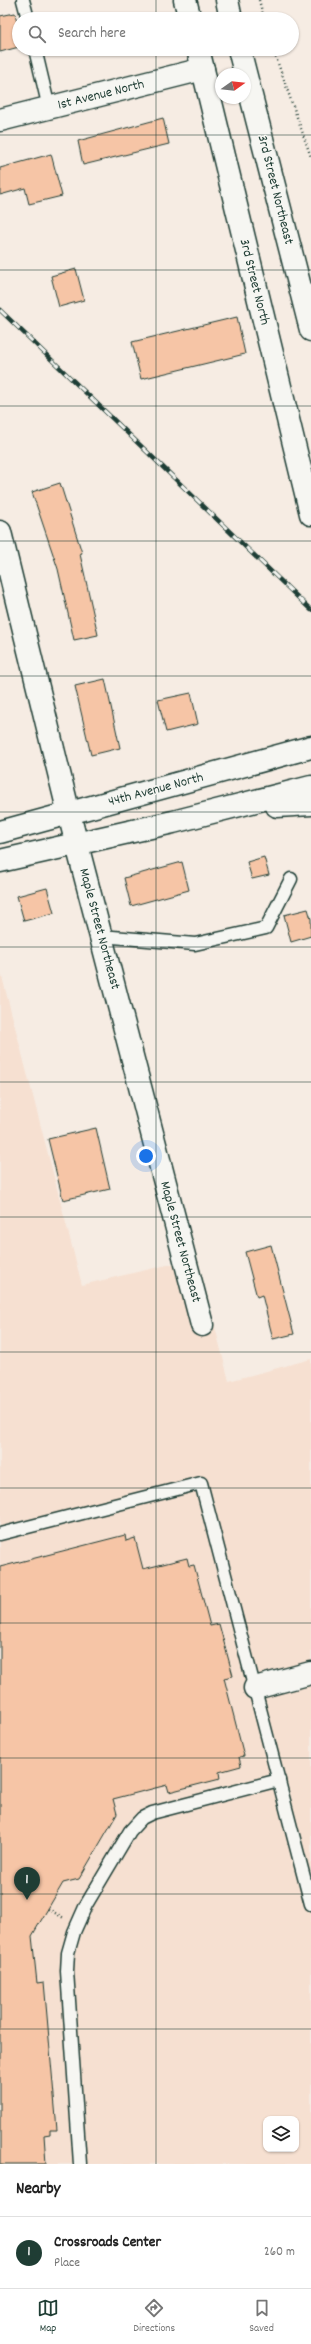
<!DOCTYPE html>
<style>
:root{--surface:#fff;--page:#f6f6f6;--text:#222;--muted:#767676;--line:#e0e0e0;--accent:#1f3d34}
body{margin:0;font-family:Dekko,sans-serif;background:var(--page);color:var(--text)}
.controls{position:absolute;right:12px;bottom:12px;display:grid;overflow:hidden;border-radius:8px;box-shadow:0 1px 3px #0004}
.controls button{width:36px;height:36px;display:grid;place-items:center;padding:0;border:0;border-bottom:1px solid var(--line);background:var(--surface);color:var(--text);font:20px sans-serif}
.compass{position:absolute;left:215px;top:68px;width:36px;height:36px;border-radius:50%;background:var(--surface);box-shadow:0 1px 3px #0004;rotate:75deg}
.you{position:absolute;left:146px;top:1156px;width:14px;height:14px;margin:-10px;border:3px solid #fff;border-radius:50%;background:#1a73e8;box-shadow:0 0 0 6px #1a73e833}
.badge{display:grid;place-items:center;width:26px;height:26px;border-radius:50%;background:var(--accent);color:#fff;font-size:13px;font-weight:700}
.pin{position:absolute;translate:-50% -33px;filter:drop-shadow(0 1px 2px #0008)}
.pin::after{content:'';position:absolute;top:21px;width:14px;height:12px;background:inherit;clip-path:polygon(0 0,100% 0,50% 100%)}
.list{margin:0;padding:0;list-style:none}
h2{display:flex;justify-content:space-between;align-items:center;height:52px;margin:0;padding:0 16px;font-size:17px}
h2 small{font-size:13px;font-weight:400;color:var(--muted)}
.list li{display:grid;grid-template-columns:26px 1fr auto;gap:12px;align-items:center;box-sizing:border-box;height:72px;padding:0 16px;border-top:1px solid var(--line)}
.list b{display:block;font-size:15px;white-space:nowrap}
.list p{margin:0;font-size:13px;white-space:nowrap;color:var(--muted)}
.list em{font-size:13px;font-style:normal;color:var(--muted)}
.icon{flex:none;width:22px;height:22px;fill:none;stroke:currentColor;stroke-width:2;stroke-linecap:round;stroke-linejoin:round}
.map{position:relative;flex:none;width:311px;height:2164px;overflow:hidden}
.search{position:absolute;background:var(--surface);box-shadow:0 1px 3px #0004;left:12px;right:12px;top:12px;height:44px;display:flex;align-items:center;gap:10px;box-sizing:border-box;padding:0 14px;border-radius:22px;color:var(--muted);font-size:15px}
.sheet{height:124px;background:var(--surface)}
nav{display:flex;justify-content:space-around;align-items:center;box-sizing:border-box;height:56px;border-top:1px solid var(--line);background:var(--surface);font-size:11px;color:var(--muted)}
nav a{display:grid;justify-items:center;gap:2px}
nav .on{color:var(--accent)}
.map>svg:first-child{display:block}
.built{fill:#f6e0d1;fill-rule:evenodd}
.building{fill:#f6c5a6;stroke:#1f3d34}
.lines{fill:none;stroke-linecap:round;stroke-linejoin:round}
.lane-casing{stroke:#1f3d34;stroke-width:15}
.street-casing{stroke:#1f3d34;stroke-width:25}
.secondary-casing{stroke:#1f3d34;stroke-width:25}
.path{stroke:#1f3d34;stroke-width:2.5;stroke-dasharray:1 3;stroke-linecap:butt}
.lane{stroke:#f6f6f2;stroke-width:12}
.street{stroke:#f6f6f2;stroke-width:22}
.secondary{stroke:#f6f6f2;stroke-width:22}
.rail-casing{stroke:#1f3d34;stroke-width:4.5}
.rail{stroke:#f6f6f2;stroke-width:3;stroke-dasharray:9;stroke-linecap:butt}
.grid{fill:none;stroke:#1f3d34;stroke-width:1;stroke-opacity:0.55}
.labels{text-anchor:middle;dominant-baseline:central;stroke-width:3;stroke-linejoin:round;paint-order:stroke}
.street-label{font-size:14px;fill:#1f3d34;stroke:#f6f6f2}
</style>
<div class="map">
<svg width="311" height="2164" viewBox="0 0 311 2164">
<rect width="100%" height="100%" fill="#f6ece3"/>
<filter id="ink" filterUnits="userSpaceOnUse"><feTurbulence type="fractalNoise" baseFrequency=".025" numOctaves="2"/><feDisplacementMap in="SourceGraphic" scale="8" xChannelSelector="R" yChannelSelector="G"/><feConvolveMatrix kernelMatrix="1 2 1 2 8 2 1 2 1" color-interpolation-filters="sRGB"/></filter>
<g filter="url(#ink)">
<path class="built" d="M 0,969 L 82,1285 L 197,1258 L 229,1381 L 311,1359 L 311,2164 L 0,2164 ZM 266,2119 L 296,2119 L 296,2149 L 266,2149 Z"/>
<g class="building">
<polygon points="15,13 19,32 19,47 0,52 0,16"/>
<polygon points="163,118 169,144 83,165 78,141"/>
<polygon points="51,154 62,196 29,204 25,188 0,195 0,168"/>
<polygon points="76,269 84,300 59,307 51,276"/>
<polygon points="237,317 245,354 141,379 132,342"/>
<polygon points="60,483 82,553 80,554 98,635 74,640 58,569 32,492"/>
<polygon points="105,679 120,748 91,755 75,686"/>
<polygon points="191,693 198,724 166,732 158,700"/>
<polygon points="264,857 269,875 252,879 247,862"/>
<polygon points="182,862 189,890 131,906 124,878"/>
<polygon points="47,888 54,913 24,921 17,896"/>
<polygon points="308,909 311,919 311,936 291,942 284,915"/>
<polygon points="96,1128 110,1189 63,1200 48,1139"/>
<polygon points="271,1245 294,1334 273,1339 262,1295 257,1297 245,1252"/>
<polygon points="125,1535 126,1541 135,1538 143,1569 187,1558 189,1566 194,1565 210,1626 219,1624 233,1676 224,1678 244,1756 239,1757 241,1766 219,1772 220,1779 169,1792 167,1785 113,1799 117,1814 79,1879 63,1883 32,1936 37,1983 44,1982 57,2130 50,2130 50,2134 44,2135 46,2164 0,2164 0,1567"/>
</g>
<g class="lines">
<defs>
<g id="lane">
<polyline points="23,0 28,19"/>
<polyline points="35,49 49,108"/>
<polyline points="101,936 195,944 266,928 291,879"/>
<polyline points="0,1534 201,1483 311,1904"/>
<polyline points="80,2164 67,1971 68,1953 74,1932 86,1905 130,1831 142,1818 152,1813 279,1780"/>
</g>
<g id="street">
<polyline points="0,120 203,69"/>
<polyline points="0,532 69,814 202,1325"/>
<polyline points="255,1688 311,1673"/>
</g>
<g id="secondary">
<polyline points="185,0 190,19"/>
<polyline points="227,0 231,19"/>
<polyline points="198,49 311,514"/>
<polyline points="239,49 311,330"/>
<polyline points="277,806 311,804"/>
<polyline points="0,832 311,747"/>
<polyline points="0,861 173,822 311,787"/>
</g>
</defs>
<use href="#lane" class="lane-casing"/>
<use href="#street" class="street-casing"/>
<use href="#secondary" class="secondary-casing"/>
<g class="path">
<polyline points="259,0 264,19"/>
<polyline points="273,49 311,157"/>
<polyline points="48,1909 64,1918"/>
</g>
<use href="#lane" class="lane"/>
<use href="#street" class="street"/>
<use href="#secondary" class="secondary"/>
<defs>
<polyline id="rail" points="0,310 311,610"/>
</defs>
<use href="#rail" class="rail-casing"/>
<use href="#rail" class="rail"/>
</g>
</g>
<path class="grid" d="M 156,0 L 156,19M 156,49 L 156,2164M 0,135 L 311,135M 0,270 L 311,270M 0,406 L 311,406M 0,541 L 311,541M 0,676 L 311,676M 0,812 L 311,812M 0,947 L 311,947M 0,1082 L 311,1082M 0,1217 L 311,1217M 0,1352 L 311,1352M 0,1488 L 311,1488M 0,1623 L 311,1623M 0,1758 L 311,1758M 0,1894 L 311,1894M 0,2029 L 311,2029"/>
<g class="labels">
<g class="street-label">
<text transform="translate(101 95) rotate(-14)">1st Avenue North</text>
<text transform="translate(275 190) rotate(76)">3rd Street Northeast</text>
<text transform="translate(254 282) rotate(76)">3rd Street North</text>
<text transform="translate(156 790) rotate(-15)">44th Avenue North</text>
<text transform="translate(99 929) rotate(75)">Maple Street Northeast</text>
<text transform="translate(180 1242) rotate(75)">Maple Street Northeast</text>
</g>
</g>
</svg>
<div class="controls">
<button><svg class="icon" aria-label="layers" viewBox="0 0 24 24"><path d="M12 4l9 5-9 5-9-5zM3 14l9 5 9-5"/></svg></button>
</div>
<svg class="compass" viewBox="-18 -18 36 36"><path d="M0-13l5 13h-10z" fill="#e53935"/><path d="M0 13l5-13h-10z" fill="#767676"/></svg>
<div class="you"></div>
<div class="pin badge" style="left:27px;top:1900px">1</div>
<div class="search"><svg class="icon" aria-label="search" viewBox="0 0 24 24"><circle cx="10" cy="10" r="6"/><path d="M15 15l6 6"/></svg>Search here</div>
</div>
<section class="sheet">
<h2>Nearby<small></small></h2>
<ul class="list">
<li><span class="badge">1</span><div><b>Crossroads Center</b><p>Place</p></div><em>260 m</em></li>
</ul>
</section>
<nav>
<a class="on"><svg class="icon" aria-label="map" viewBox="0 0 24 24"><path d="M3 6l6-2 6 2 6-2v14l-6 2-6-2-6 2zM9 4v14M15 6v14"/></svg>Map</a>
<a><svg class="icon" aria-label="directions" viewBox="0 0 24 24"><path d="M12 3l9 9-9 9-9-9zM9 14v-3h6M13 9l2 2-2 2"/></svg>Directions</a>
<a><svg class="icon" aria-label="saved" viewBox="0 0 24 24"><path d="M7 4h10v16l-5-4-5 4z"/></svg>Saved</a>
</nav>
